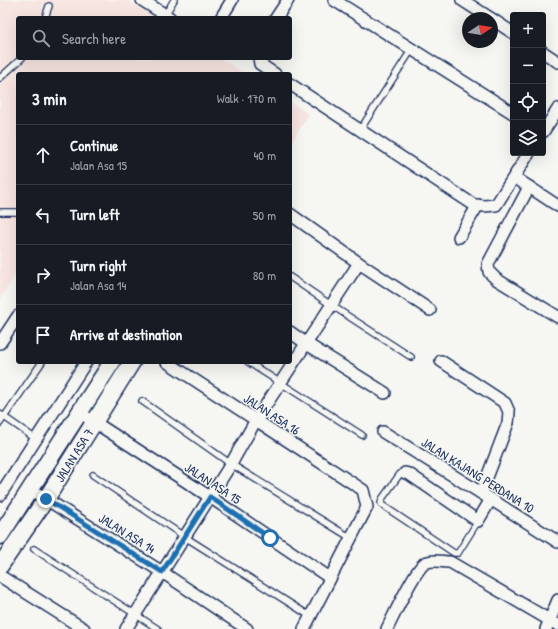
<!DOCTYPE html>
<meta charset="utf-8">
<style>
:root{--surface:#171b24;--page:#20242c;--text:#f1f3f6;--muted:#9ea1a6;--line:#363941}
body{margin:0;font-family:"Patrick Hand",sans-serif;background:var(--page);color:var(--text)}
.controls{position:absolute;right:12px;top:12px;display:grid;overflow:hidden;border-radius:4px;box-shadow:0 4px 16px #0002}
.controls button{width:36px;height:36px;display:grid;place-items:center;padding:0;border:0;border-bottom:1px solid var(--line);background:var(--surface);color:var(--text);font:20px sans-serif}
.compass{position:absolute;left:462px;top:12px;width:36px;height:36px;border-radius:50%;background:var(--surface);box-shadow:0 4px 16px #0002;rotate:78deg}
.stop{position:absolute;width:12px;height:12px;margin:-9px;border:3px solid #1f6fb2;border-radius:50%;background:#fff}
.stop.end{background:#1f6fb2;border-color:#fff;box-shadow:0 1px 4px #0008}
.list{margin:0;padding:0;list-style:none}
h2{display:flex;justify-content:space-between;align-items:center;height:52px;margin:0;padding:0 16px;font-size:17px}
h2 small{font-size:13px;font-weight:400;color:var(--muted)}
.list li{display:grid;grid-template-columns:26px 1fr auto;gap:12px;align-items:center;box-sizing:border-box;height:60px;padding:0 16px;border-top:1px solid var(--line)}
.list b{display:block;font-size:15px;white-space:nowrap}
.list p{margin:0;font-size:13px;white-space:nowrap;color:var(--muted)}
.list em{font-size:13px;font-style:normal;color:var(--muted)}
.icon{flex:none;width:22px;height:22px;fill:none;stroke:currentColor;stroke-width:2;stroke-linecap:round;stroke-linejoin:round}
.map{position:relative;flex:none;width:558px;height:629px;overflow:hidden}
.search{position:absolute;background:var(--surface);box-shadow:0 4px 16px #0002;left:16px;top:16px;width:276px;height:44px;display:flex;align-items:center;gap:10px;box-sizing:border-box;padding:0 14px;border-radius:4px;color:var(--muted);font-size:15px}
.panel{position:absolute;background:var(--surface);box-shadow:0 4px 16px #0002;left:16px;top:72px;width:276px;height:292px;border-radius:4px}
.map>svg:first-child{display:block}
.built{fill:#f7e5e1}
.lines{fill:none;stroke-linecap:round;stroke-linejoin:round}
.lane-casing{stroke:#1b2f5e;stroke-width:8}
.street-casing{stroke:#1b2f5e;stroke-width:14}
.secondary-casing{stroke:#1b2f5e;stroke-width:19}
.lane{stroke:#f6f6f2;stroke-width:5.5}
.street{stroke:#f6f6f2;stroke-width:11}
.secondary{stroke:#f6f6f2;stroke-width:16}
.route{stroke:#1f6fb2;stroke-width:5}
.labels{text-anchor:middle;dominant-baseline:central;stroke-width:3;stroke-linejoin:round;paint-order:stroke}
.street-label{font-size:13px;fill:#1b2f5e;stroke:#f6f6f2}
</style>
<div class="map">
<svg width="558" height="629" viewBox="0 0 558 629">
<rect width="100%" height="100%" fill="#f6f6f2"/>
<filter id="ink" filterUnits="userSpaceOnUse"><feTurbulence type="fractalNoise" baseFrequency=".025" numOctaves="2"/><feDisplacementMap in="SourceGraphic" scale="8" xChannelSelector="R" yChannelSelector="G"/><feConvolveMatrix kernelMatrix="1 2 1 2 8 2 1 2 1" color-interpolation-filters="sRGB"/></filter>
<g filter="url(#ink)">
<g class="built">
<polygon points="0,0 127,0 156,18 18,18 18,58 219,58 245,74 18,74 18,271 0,299"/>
<polygon points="290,103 309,114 290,145"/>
</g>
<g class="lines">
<defs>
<g id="lane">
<polyline points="165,15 174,0"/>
<polyline points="45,18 49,6"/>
<polyline points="0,78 22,58"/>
<polyline points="360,130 412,49"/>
<polyline points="0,212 18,212"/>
<polyline points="290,277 331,305 411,357"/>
<polyline points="248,362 362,435"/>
<polyline points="142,401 231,464 351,538"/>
<polyline points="0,414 36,439"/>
<polyline points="0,423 42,362"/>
<polyline points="405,473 400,474 382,499 381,503 382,505 454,553 458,553 478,521"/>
<polyline points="93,475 185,537 310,616"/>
<polyline points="34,549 158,629"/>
</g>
<g id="street">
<polyline points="142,0 170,18"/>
<polyline points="334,0 513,113"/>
<polyline points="462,0 490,18"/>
<polyline points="221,18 232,0"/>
<polyline points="276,18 288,0"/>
<polyline points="492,19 513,33"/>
<polyline points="543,52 558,62"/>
<polyline points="259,58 260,64 275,74"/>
<polyline points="290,84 474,205 484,206 496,205 529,153"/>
<polyline points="543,132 558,109"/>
<polyline points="514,177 558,206"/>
<polyline points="529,187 488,264 489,272 496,279 558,317"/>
<polyline points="290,214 359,263 430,310"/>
<polyline points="459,237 478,205"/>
<polyline points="290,332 307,344 385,393"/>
<polyline points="0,343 18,316"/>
<polyline points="441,361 505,403 509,412 508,423 481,493"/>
<polyline points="167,362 363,490 367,507 304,629"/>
<polyline points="88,418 210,497 330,578"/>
<polyline points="383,432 481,493 558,542"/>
<polyline points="405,473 409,474 478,521 491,499"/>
<polyline points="30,489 162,572 247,629"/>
<polyline points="0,495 86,362"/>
<polyline points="0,576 84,629"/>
<polyline points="126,629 231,464 256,420 359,263"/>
<path d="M 387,629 C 394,615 414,571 425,563 C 433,559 442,562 450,562 L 558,625"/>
<polyline points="546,629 558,600"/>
</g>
<g id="secondary">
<polyline points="0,536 112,362"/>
<polyline points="0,566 46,499 132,362"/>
</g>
</defs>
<use href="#lane" class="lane-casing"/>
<use href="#street" class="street-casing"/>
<use href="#secondary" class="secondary-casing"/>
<use href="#lane" class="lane"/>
<use href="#street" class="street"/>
<use href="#secondary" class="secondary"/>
</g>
</g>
<g class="lines" filter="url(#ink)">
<polyline class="route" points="46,499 162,572 210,497 270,538"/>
</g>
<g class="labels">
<g class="street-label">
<text transform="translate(272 414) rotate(33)">JALAN ASA 16</text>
<text transform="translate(74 455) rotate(-58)">JALAN ASA 7</text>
<text transform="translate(478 475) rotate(32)">JALAN KAJANG PERDANA 10</text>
<text transform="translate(213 483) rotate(33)">JALAN ASA 15</text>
<text transform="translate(127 533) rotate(32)">JALAN ASA 14</text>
</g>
</g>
</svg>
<div class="controls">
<button>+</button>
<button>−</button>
<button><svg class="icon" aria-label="locate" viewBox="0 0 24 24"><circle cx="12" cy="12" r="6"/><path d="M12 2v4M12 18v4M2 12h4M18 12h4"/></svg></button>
<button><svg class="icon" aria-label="layers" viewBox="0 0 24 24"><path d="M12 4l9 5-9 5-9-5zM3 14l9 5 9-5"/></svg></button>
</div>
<svg class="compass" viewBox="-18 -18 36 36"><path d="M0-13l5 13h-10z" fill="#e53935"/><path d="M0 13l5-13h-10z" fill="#9ea1a6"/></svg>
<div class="stop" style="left:270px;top:538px"></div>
<div class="stop end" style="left:46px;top:499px"></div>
<div class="search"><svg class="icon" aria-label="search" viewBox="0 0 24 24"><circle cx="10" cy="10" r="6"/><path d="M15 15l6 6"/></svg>Search here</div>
<section class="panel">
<h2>3 min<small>Walk · 170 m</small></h2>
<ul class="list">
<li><svg class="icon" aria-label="ahead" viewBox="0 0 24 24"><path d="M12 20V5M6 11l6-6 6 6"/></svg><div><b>Continue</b><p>Jalan Asa 15</p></div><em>40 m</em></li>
<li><svg class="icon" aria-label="left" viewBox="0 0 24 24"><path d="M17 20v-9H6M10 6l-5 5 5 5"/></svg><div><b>Turn left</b></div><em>50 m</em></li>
<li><svg class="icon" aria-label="right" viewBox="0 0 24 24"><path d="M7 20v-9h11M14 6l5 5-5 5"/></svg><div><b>Turn right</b><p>Jalan Asa 14</p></div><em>80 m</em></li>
<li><svg class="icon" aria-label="arrive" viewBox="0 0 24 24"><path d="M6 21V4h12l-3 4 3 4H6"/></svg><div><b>Arrive at destination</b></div></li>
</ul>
</section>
</div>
